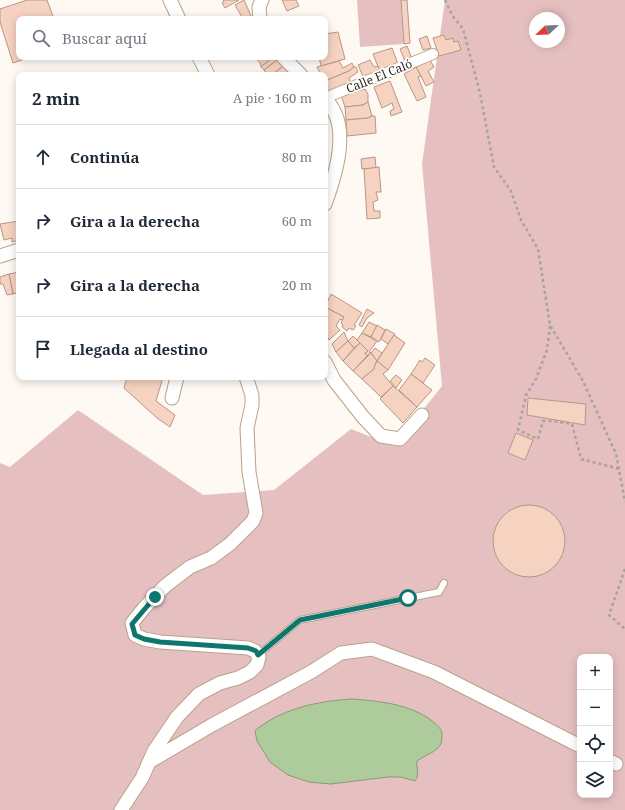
<!DOCTYPE html>
<html lang="es">
<meta charset="utf-8">
<style>
:root{--surface:#fff;--page:#f2f2f3;--text:#1f2937;--muted:#747a83;--line:#e0e1e3}
body{margin:0;font-family:"Noto Serif",serif;background:var(--page);color:var(--text)}
.controls{position:absolute;right:12px;bottom:12px;display:grid;overflow:hidden;border-radius:8px;box-shadow:0 2px 10px #0003}
.controls button{width:36px;height:36px;display:grid;place-items:center;padding:0;border:0;border-bottom:1px solid var(--line);background:var(--surface);color:var(--text);font:20px sans-serif}
.compass{position:absolute;left:529px;top:12px;width:36px;height:36px;border-radius:50%;background:var(--surface);box-shadow:0 2px 10px #0003;rotate:247deg}
.stop{position:absolute;width:12px;height:12px;margin:-9px;border:3px solid #0f766e;border-radius:50%;background:#fff}
.stop.end{background:#0f766e;border-color:#fff;box-shadow:0 1px 4px #0008}
.list{margin:0;padding:0;list-style:none}
h2{display:flex;justify-content:space-between;align-items:center;height:52px;margin:0;padding:0 16px;font-size:17px}
h2 small{font-size:13px;font-weight:400;color:var(--muted)}
.list li{display:grid;grid-template-columns:26px 1fr auto;gap:12px;align-items:center;box-sizing:border-box;height:64px;padding:0 16px;border-top:1px solid var(--line)}
.list b{display:block;font-size:15px;white-space:nowrap}
.list em{font-size:13px;font-style:normal;color:var(--muted)}
.icon{flex:none;width:22px;height:22px;fill:none;stroke:currentColor;stroke-width:2;stroke-linecap:round;stroke-linejoin:round}
.map{position:relative;flex:none;width:625px;height:810px;overflow:hidden}
.search{position:absolute;background:var(--surface);box-shadow:0 2px 10px #0003;left:16px;top:16px;width:312px;height:44px;display:flex;align-items:center;gap:10px;box-sizing:border-box;padding:0 14px;border-radius:8px;color:var(--muted);font-size:15px}
.panel{position:absolute;background:var(--surface);box-shadow:0 2px 10px #0003;left:16px;top:72px;width:312px;height:308px;border-radius:8px}
.map>svg:first-child{display:block}
.green{fill:#e6c0c0;fill-rule:evenodd}
.water{fill:#aecb9b;stroke:#889a76}
.building{fill:#f6d2c1;stroke:#b79686}
.lines{fill:none;stroke-linecap:round;stroke-linejoin:round}
.service-casing{stroke:#b8a387;stroke-width:8}
.pedestrian-casing{stroke:#b8a387;stroke-width:12}
.minor-casing{stroke:#b8a387;stroke-width:15}
.path{stroke:#a9a39b;stroke-width:2.5;stroke-dasharray:3 3;stroke-linecap:butt}
.service{stroke:#fff;stroke-width:6}
.pedestrian{stroke:#fff;stroke-width:10}
.minor{stroke:#fff;stroke-width:13}
.route{stroke:#0f766e;stroke-width:5}
.labels{text-anchor:middle;dominant-baseline:central;stroke-width:3.5;stroke-linejoin:round;paint-order:stroke}
.street-label{font-size:12px;fill:#31291e;stroke:#fff}
</style>
<div class="map">
<svg width="625" height="810" viewBox="0 0 625 810">
<rect width="100%" height="100%" fill="#fef9f3"/>
<g class="green">
<polygon points="357,0 401,0 404,44 360,47"/>
<path d="M 445,0 L 625,0 L 625,810 L 0,810 L 0,463 L 10,467 L 78,410 L 203,495 L 274,490 L 351,429 L 394,446 L 442,386 L 422,164 ZM 535,18 L 559,18 L 559,42 L 535,42 ZM 580,657 L 610,657 L 610,795 L 580,795 Z"/>
</g>
<path class="water" d="M 352,699 C 379,701 409,704 431,720 C 437,725 443,729 442,737 C 442,741 441,745 438,748 C 432,754 423,756 417,761 C 416,768 420,775 415,781 L 401,777 L 388,777 L 331,784 L 309,782 L 288,775 L 270,762 L 257,741 L 255,731 C 258,727 263,725 267,722 C 293,706 322,701 352,699 Z"/>
<g class="building">
<polygon points="27,0 47,0 54,19 19,19 19,57 31,57 13,63 0,22 0,9"/>
<polygon points="223,0 239,0 225,8 222,3 224,2"/>
<polygon points="244,0 252,18 250,19 243,19 235,5"/>
<polygon points="282,0 296,0 299,6 287,11"/>
<polygon points="401,0 407,0 410,43 404,44"/>
<polygon points="338,32 345,59 321,66 319,57 325,57 325,34"/>
<polygon points="444,35 446,40 453,38 454,42 458,41 461,50 439,56 433,38"/>
<polygon points="427,36 431,48 423,50 419,39"/>
<polygon points="407,46 412,59 405,61 400,49"/>
<polygon points="392,48 399,67 381,74 373,54"/>
<polygon points="255,57 273,57 261,67 260,63"/>
<polygon points="273,57 277,60 264,70 261,67"/>
<polygon points="277,60 283,66 272,75 267,75 264,70"/>
<polygon points="370,60 374,67 378,66 381,74 365,81 358,65"/>
<polygon points="430,60 434,67 428,71 434,82 426,86 416,67"/>
<polygon points="339,61 343,68 352,63 354,67 349,71 325,81 325,75 321,75 317,67"/>
<polygon points="283,66 291,75 272,75"/>
<polygon points="354,67 356,67 358,72 349,78 352,86 327,91 325,86 325,81 349,71"/>
<polygon points="416,67 421,76 418,77 426,97 417,101 404,74"/>
<polygon points="390,81 402,112 391,116 390,111 394,109 392,103 382,108 374,87"/>
<polygon points="365,89 368,94 368,102 363,105 345,107 341,95"/>
<polygon points="368,102 372,116 368,118 346,120 345,107 363,105"/>
<polygon points="372,116 375,116 376,133 347,136 346,120 368,118"/>
<polygon points="375,157 376,168 362,169 361,159"/>
<polygon points="379,167 381,192 376,192 378,200 373,202 374,211 380,211 380,218 367,219 364,169"/>
<polygon points="19,221 19,240 12,242 12,238 4,240 0,224"/>
<polygon points="19,272 19,279 17,280 19,292 13,294 9,274"/>
<polygon points="9,274 13,294 7,295 3,284 0,284 0,277"/>
<polygon points="331,294 362,313 354,325 356,326 353,330 349,328 347,331 342,327 343,325 341,323 344,317 325,307"/>
<polygon points="325,308 325,307 344,317 342,320 340,319 336,326 340,330 329,340 325,333"/>
<polygon points="367,309 374,313 367,318 362,327 359,325"/>
<polygon points="369,322 377,326 371,337 362,333"/>
<polygon points="377,325 385,330 379,342 371,337"/>
<polygon points="386,329 395,334 388,344 381,339"/>
<polygon points="344,332 348,341 336,352 332,344"/>
<polygon points="362,333 377,341 369,352 371,353 367,356 365,353 368,351 357,340"/>
<polygon points="394,335 405,343 388,370 377,361"/>
<polygon points="353,336 360,343 354,348 348,341"/>
<polygon points="348,341 354,348 343,361 336,352"/>
<polygon points="360,343 368,351 365,353 367,356 353,371 343,361"/>
<polygon points="375,348 382,353 377,361 371,353"/>
<polygon points="371,353 377,361 374,367 375,368 362,379 353,371"/>
<polygon points="425,358 435,365 423,383 411,374 420,360 422,362"/>
<polygon points="377,361 388,370 383,374 393,386 381,397 362,379 375,368 374,367"/>
<polygon points="411,374 432,390 417,407 399,390"/>
<polygon points="396,375 402,380 396,388 390,381"/>
<polygon points="127,377 163,377 156,401 175,415 170,427 157,418 124,388"/>
<polygon points="393,386 417,407 403,423 380,399"/>
<polygon points="528,398 586,404 585,425 527,415"/>
<polygon points="516,433 533,440 525,460 508,453"/>
<circle cx="529" cy="541" r="36"/>
</g>
<g class="lines">
<defs>
<polyline id="service" points="258,655 300,620 439,592 444,583"/>
<polyline id="pedestrian" points="325,98 433,54"/>
<g id="minor">
<polyline points="170,0 179,19"/>
<polyline points="260,19 259,7 262,0"/>
<polyline points="199,57 208,75"/>
<polyline points="283,57 301,75"/>
<path d="M 325,99 C 352,124 336,174 325,204"/>
<polyline points="0,256 19,250"/>
<polyline points="325,362 334,380 363,417 381,436 400,439 422,415"/>
<polyline points="172,398 177,377"/>
<polyline points="610,761 616,764"/>
<polyline points="149,762 212,725 311,672 341,653 372,649 434,672 580,746"/>
<polyline points="121,810 142,778 154,751 177,717 199,694 220,683 238,678 250,672 257,665 259,657 255,651 248,648 160,642 144,639 135,635 132,623 144,608 165,586 190,567 211,558 230,544 253,521 256,513 249,472 247,428 252,405 252,395 246,377"/>
</g>
</defs>
<use href="#service" class="service-casing"/>
<use href="#pedestrian" class="pedestrian-casing"/>
<use href="#minor" class="minor-casing"/>
<g class="path">
<polyline points="445,0 452,15 463,29 480,93 494,167 511,191 521,220 538,249 550,325 583,381 616,454 625,502"/>
<polyline points="550,326 547,350 535,381 526,395 518,430 538,439 543,421 552,421 572,424 581,459 620,469"/>
<polyline points="625,569 609,615 625,629"/>
</g>
<use href="#service" class="service"/>
<use href="#pedestrian" class="pedestrian"/>
<use href="#minor" class="minor"/>
</g>
<g class="lines">
<polyline class="route" points="155,597 132,624 135,635 144,639 160,642 248,648 256,651 258,655 300,620 408,598"/>
</g>
<g class="labels">
<g class="street-label">
<text transform="translate(379 76) rotate(-22)">Calle El Caló</text>
</g>
</g>
</svg>
<div class="controls">
<button>+</button>
<button>−</button>
<button><svg class="icon" aria-label="locate" viewBox="0 0 24 24"><circle cx="12" cy="12" r="6"/><path d="M12 2v4M12 18v4M2 12h4M18 12h4"/></svg></button>
<button><svg class="icon" aria-label="layers" viewBox="0 0 24 24"><path d="M12 4l9 5-9 5-9-5zM3 14l9 5 9-5"/></svg></button>
</div>
<svg class="compass" viewBox="-18 -18 36 36"><path d="M0-13l5 13h-10z" fill="#e53935"/><path d="M0 13l5-13h-10z" fill="#747a83"/></svg>
<div class="stop" style="left:408px;top:598px"></div>
<div class="stop end" style="left:155px;top:597px"></div>
<div class="search"><svg class="icon" aria-label="search" viewBox="0 0 24 24"><circle cx="10" cy="10" r="6"/><path d="M15 15l6 6"/></svg>Buscar aquí</div>
<section class="panel">
<h2>2 min<small>A pie · 160 m</small></h2>
<ul class="list">
<li><svg class="icon" aria-label="ahead" viewBox="0 0 24 24"><path d="M12 20V5M6 11l6-6 6 6"/></svg><div><b>Continúa</b></div><em>80 m</em></li>
<li><svg class="icon" aria-label="right" viewBox="0 0 24 24"><path d="M7 20v-9h11M14 6l5 5-5 5"/></svg><div><b>Gira a la derecha</b></div><em>60 m</em></li>
<li><svg class="icon" aria-label="right" viewBox="0 0 24 24"><path d="M7 20v-9h11M14 6l5 5-5 5"/></svg><div><b>Gira a la derecha</b></div><em>20 m</em></li>
<li><svg class="icon" aria-label="arrive" viewBox="0 0 24 24"><path d="M6 21V4h12l-3 4 3 4H6"/></svg><div><b>Llegada al destino</b></div></li>
</ul>
</section>
</div>
